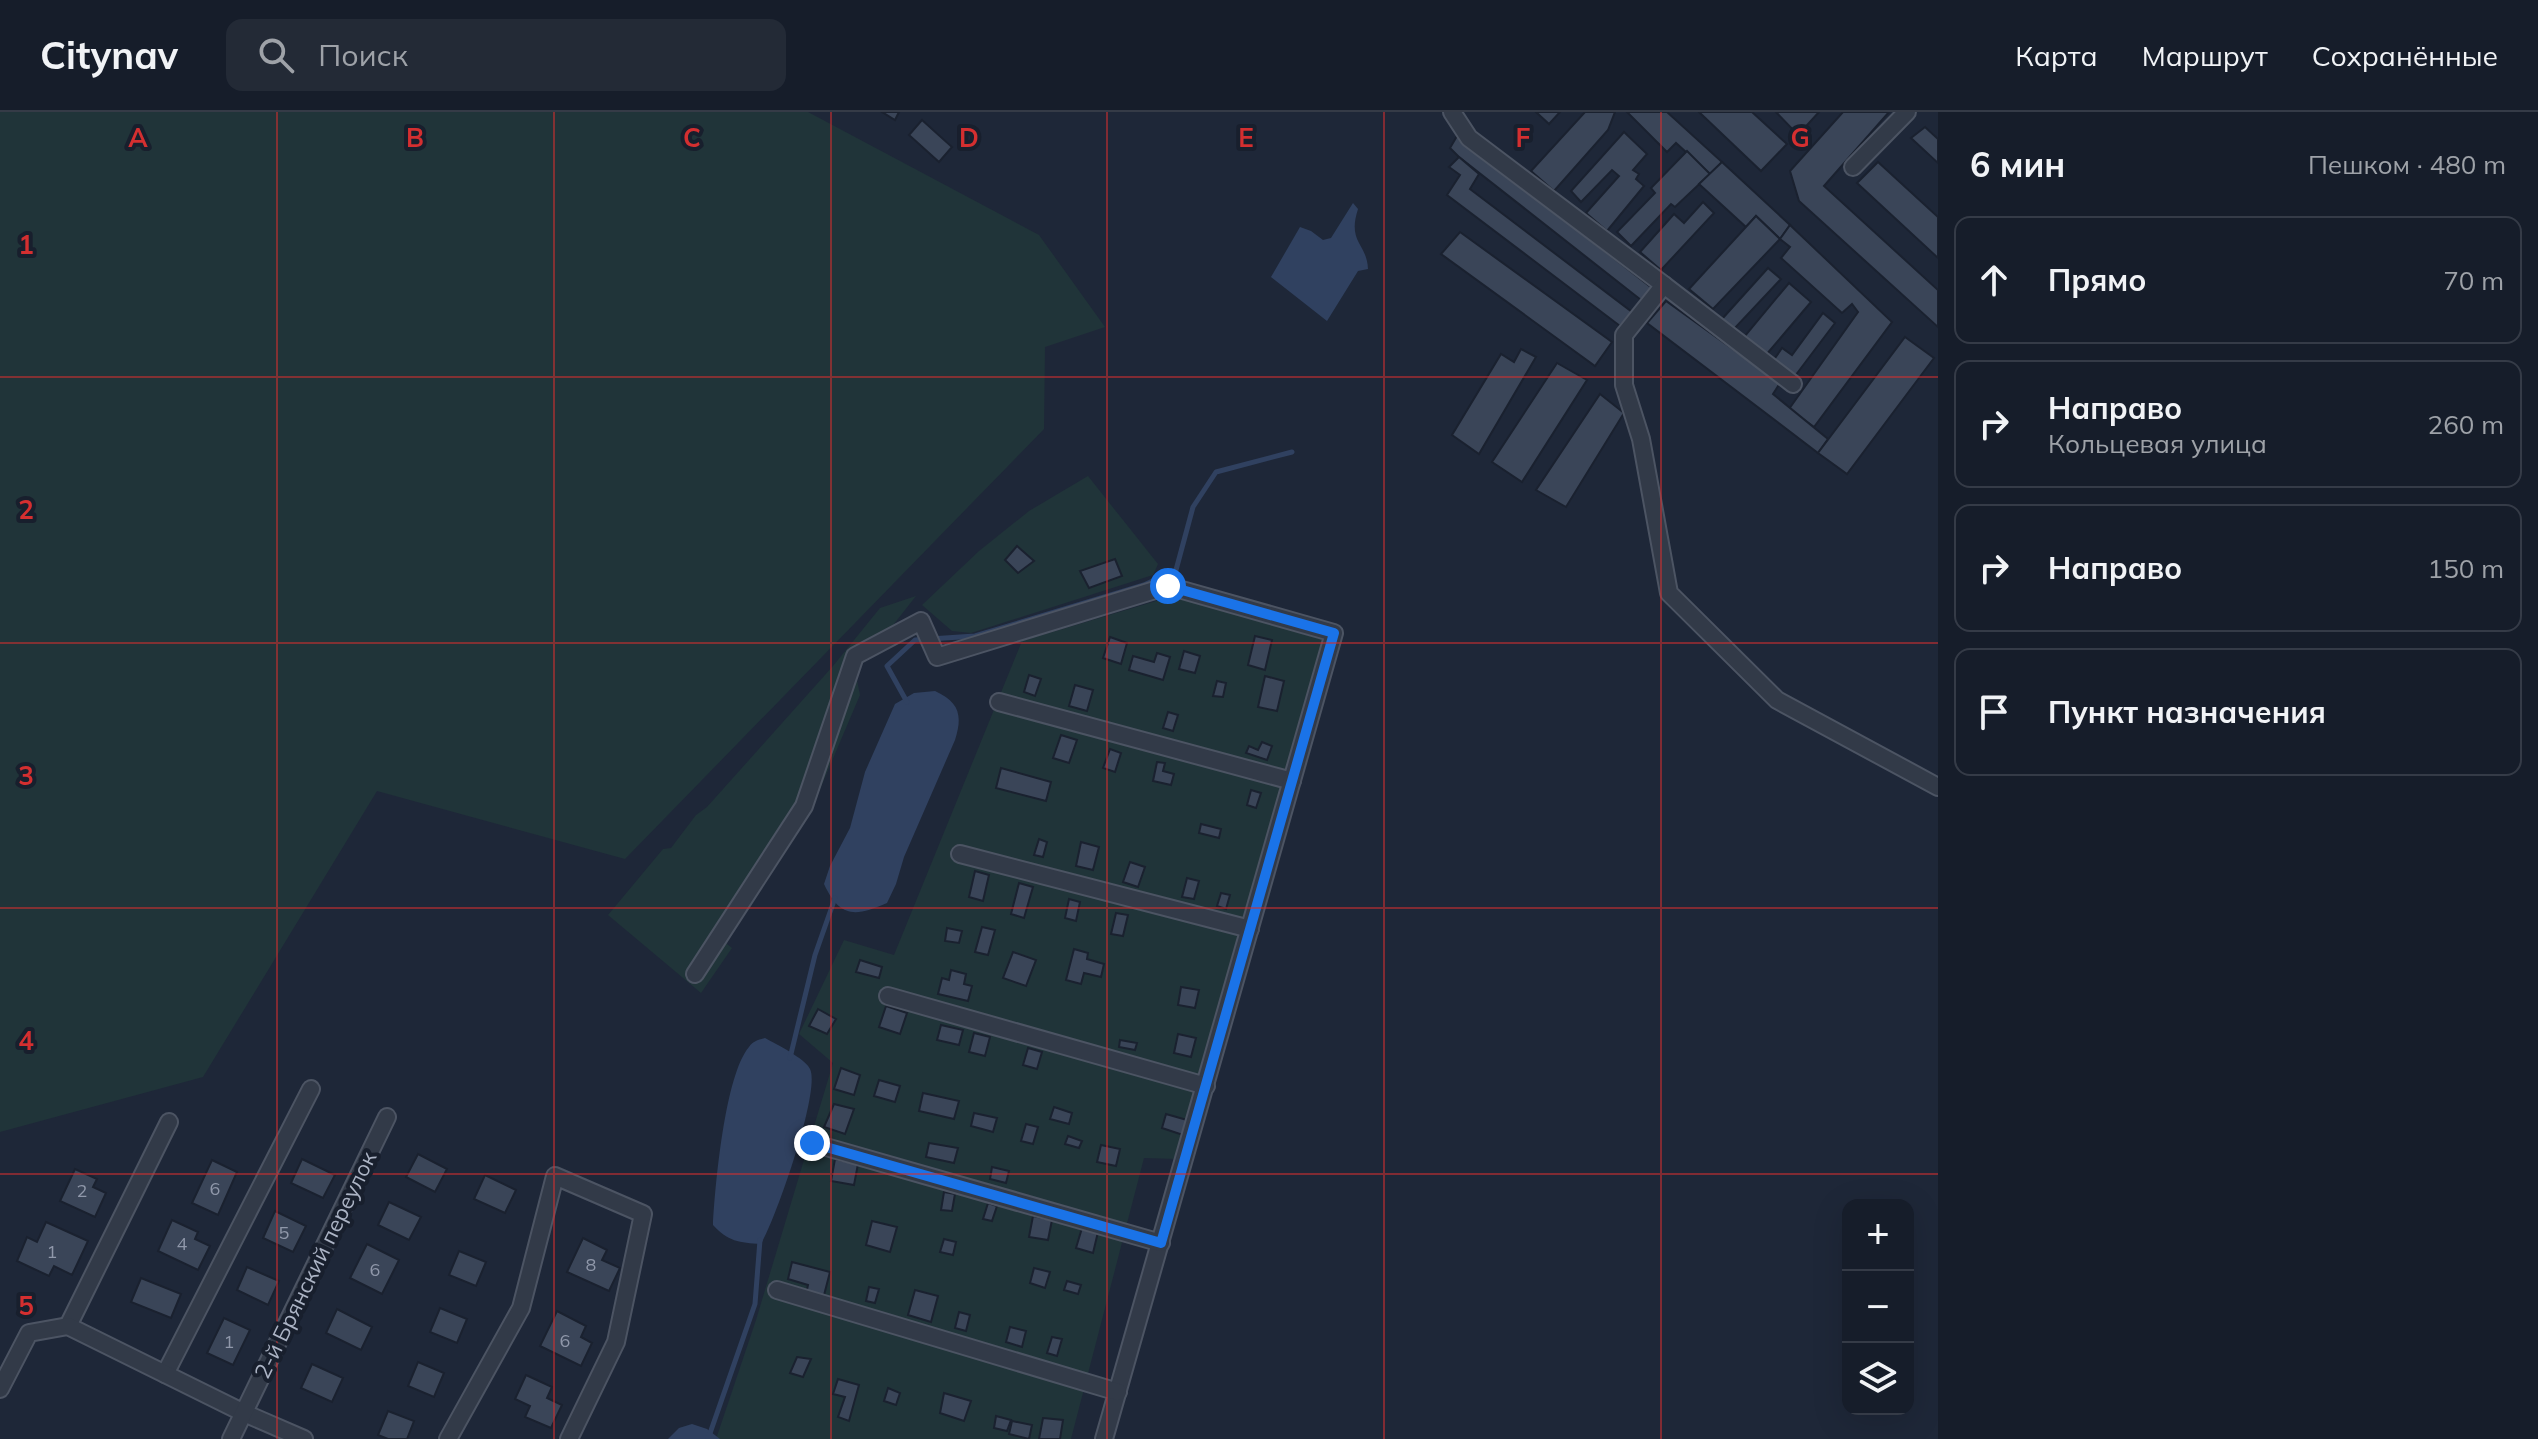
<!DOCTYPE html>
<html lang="ru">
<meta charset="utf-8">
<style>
:root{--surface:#161d2a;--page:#232a36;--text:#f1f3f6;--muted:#9ea2a8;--line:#353b47}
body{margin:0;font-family:Mulish,sans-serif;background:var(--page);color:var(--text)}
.controls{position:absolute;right:24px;bottom:24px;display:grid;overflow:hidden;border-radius:16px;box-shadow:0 8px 32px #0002}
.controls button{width:72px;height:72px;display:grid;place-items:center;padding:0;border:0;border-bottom:2px solid var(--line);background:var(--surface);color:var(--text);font:40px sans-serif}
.stop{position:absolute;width:24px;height:24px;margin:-18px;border:6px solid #1a73e8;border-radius:50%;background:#fff}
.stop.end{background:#1a73e8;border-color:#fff;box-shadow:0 2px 8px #0008}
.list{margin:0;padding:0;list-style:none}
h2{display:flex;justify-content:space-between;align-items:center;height:104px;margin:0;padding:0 32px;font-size:34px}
h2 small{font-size:26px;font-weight:400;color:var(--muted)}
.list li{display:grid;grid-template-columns:52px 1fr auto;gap:24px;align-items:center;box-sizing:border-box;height:128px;margin:0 16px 16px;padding:0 16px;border:2px solid var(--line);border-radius:16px}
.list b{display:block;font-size:30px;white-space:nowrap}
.list p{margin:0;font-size:26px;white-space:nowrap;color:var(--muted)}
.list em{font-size:26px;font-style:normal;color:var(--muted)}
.icon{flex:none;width:44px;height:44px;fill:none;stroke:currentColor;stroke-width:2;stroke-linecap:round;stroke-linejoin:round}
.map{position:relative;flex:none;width:1938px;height:1327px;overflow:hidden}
header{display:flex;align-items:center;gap:48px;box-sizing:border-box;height:112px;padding:0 40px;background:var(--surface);border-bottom:2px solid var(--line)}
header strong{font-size:38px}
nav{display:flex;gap:44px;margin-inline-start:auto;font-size:28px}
.search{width:560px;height:72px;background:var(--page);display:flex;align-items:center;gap:20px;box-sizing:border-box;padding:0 28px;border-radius:16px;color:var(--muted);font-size:30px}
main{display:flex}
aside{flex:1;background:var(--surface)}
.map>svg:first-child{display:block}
.green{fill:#203439}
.water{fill:#304160}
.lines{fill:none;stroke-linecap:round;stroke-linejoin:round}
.stream{stroke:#304160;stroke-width:5}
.building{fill:#3a4558;stroke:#1a212f;stroke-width:2}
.minor-casing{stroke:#4c5463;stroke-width:20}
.minor{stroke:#323a48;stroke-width:16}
.route{stroke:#1a73e8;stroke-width:10}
.grid{fill:none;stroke:#d42f30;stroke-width:2;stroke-opacity:0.55}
.labels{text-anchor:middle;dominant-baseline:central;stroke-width:8;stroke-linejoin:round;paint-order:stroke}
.number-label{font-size:18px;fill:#9098aa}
.street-label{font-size:22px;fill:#acb4c5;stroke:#181f2d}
.grid-label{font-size:26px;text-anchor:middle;font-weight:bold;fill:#d42f30;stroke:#181f2d;stroke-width:8;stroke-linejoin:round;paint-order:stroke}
</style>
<header>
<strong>Citynav</strong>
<div class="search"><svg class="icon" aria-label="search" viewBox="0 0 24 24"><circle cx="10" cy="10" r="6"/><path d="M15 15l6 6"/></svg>Поиск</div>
<nav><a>Карта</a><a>Маршрут</a><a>Сохранённые</a></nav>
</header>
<main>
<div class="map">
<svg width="1938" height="1327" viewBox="0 0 1938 1327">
<rect width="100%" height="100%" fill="#1e2738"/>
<g class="green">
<polygon points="0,0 808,0 1039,123 1105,215 1045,235 1044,317 625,747 377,679 203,965 0,1020"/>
<polygon points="1088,364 1158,452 1153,463 971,521 952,519 922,493 979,439 1029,399"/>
<polygon points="916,484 853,564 857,568 860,583 812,696 718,825 732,836 701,881 608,803 663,737 671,736 696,703 707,695 833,554 880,496"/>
<polygon points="1173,484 1324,528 1178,1047 1144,1046 1071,1327 716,1327 756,1208 833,951 799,922 844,828 894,843 1022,529"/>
</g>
<g class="water">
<path d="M 1353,91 L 1358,97 C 1347,131 1367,131 1368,157 L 1358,159 L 1327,209 L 1271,165 L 1300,115 L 1311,119 L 1323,128 L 1331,126 Z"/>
<path d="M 935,579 C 959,590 963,603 955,628 L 904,745 L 896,772 L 887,791 C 855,805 840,806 824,772 L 830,754 L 850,716 L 865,660 L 895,592 L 914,581 Z"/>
<path d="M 765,926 C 776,932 806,947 810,957 C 821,979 775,1109 761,1132 C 740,1131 727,1129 713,1113 C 715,1074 725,963 749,935 C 753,929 758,928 765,926 Z"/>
<polygon points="692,1312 707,1317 720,1327 668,1327 679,1316"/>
</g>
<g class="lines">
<g class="stream">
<polyline points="907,590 887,554 915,528 975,524 1144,473 1176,458 1193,395 1216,360 1292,340"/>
<polyline points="790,946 815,843 835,786"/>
<polyline points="708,1327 755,1192 760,1128"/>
</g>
</g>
<g class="building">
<polygon points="882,0 899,0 895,8"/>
<polygon points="1536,0 1560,0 1549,12"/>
<polygon points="1585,0 1615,0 1608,18 1554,79 1531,59"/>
<polygon points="1627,0 1667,0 1722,50 1710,62 1676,31 1667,40"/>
<polygon points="1699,0 1752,0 1787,32 1761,59"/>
<polygon points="1776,0 1819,0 1798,23"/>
<polygon points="1843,0 1889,0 1824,74 1938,178 1938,215 1799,89 1790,59"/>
<polygon points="922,8 952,35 939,50 909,23"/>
<polygon points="1925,15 1938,27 1938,51 1911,26"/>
<polygon points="1624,20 1647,42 1633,58 1639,62 1636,67 1644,74 1607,119 1586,101 1619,64 1612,58 1581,90 1571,79"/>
<polygon points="1457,24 1652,176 1641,188 1459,45 1450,36"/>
<polygon points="1687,39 1710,62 1675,95 1671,92 1631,134 1617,120 1655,81 1651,76"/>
<polygon points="1459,45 1479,62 1470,77 1632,200 1620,214 1447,83 1460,63 1449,55"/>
<polygon points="1722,50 1790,113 1780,127 1756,104 1746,115 1699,72"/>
<polygon points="1878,50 1938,105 1938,146 1857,71"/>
<polygon points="1703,90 1714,101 1661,158 1640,140 1674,102 1684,111"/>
<polygon points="1756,104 1780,127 1713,197 1689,177"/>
<polygon points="1790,113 1892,210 1814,315 1789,297 1858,200 1852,192 1842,201 1781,146 1790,135 1780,127"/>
<polygon points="1460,120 1612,230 1595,254 1441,142"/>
<polygon points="1768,156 1781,167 1734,217 1722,207"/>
<polygon points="1789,171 1811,190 1766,243 1744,225"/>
<polygon points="1666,189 1780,271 1773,282 1828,327 1818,341 1647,211"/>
<polygon points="1823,201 1835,211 1795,264 1773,249 1782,236 1792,243"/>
<polygon points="1905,225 1934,246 1847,362 1818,341"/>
<polygon points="1521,237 1536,245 1479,342 1452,323 1501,242 1514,250"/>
<polygon points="1557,251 1587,268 1522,370 1492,350"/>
<polygon points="1600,282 1624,301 1566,395 1536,378"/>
<polygon points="1017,434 1034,449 1018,461 1005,448"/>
<polygon points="1115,447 1122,464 1089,476 1080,459"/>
<polygon points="1255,524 1272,528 1265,558 1248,553"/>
<polygon points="1110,525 1127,531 1121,552 1103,546"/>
<polygon points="1184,539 1200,544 1195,561 1179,557"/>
<polygon points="1157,541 1170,545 1163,568 1129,558 1133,544 1154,550"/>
<polygon points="1029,563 1041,567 1035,584 1024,580"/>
<polygon points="1265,564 1284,569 1277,599 1258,595"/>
<polygon points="1217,569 1226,571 1223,585 1213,584"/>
<polygon points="1075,573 1093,578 1087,599 1069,594"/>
<polygon points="1168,600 1178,603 1173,619 1163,616"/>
<polygon points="1061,623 1077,628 1069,651 1053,646"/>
<polygon points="1262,630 1272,634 1267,648 1246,641 1249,634 1258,638"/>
<polygon points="1110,637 1121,641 1115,660 1103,656"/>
<polygon points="1157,650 1165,651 1163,659 1174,662 1171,673 1153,669"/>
<polygon points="1001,656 1051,670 1046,689 996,676"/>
<polygon points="1251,678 1261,681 1256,696 1247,693"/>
<polygon points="1201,712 1221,717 1219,726 1199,721"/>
<polygon points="1039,727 1047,730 1043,745 1034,743"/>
<polygon points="1081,730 1099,735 1093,758 1076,754"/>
<polygon points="1130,750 1145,755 1138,775 1123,770"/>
<polygon points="975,759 989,763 983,789 969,785"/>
<polygon points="1187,766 1199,769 1194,787 1182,785"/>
<polygon points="1019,771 1033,775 1024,806 1011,802"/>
<polygon points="1221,781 1230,783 1226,797 1217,794"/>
<polygon points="1069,787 1080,790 1076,809 1065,806"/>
<polygon points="1116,801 1128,803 1123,824 1111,822"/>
<polygon points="982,815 995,818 988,843 975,840"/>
<polygon points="947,816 962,819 959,831 945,829"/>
<polygon points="1074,837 1088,841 1087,847 1104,852 1101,865 1084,861 1081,872 1066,868"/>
<polygon points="1013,840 1036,848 1026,874 1003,866"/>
<polygon points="860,848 882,855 879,866 856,860"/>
<polygon points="951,858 966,862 964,872 972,874 968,889 938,882 942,866 949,868"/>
<polygon points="1181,875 1199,878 1195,896 1178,893"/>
<polygon points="886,894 907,901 900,922 879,915"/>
<polygon points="818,897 836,907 827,922 809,914"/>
<polygon points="941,913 963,918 959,933 937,928"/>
<polygon points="974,921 990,925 985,944 969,940"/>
<polygon points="1178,922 1196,926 1191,945 1174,941"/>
<polygon points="1120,928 1137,931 1135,938 1119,935"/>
<polygon points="1028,936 1042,940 1037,957 1023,953"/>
<polygon points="841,956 860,963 854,983 834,977"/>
<polygon points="879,968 900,974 895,990 874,984"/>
<polygon points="923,981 959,989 954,1007 919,999"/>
<polygon points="834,992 854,997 845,1022 824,1015"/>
<polygon points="1054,995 1072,1001 1069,1012 1050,1007"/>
<polygon points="974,1001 997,1006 993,1020 971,1014"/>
<polygon points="1166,1002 1187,1008 1183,1023 1162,1016"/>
<polygon points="1026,1012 1038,1015 1033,1032 1021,1029"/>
<polygon points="1068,1024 1082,1029 1079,1036 1065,1032"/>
<polygon points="929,1031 958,1036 954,1051 926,1045"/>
<polygon points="1101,1033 1120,1037 1116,1054 1097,1050"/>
<polygon points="418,1042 447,1057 435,1080 406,1065"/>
<polygon points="302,1047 335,1063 323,1086 291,1071"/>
<polygon points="835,1047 858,1052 854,1073 831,1069"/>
<polygon points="212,1048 237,1060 218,1103 192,1091"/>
<polygon points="992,1055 1009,1059 1006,1071 990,1067"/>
<polygon points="75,1057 97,1067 93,1075 106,1081 95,1105 60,1089"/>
<polygon points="485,1063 516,1078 505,1101 474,1087"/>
<polygon points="944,1080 955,1082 952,1099 941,1098"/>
<polygon points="389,1090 421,1105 409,1128 378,1113"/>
<polygon points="988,1091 997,1094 992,1109 983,1107"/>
<polygon points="275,1099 306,1114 293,1140 263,1126"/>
<polygon points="1033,1104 1052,1108 1048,1128 1029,1125"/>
<polygon points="172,1108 198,1120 195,1127 210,1134 198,1158 158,1139"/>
<polygon points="872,1109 897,1115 890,1140 866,1133"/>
<polygon points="46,1110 88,1129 72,1163 54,1154 49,1164 17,1149 27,1125 37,1130"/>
<polygon points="1082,1116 1098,1120 1093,1141 1076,1136"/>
<polygon points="583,1126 607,1138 602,1148 620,1156 609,1179 567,1160"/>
<polygon points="944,1127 956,1130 953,1143 940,1140"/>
<polygon points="367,1132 399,1148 382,1182 350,1166"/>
<polygon points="459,1139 486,1150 476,1174 449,1163"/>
<polygon points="792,1150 830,1160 823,1187 806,1182 808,1173 788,1167"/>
<polygon points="247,1155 279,1169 268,1193 237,1178"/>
<polygon points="1034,1156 1050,1160 1045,1176 1030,1171"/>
<polygon points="141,1166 181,1182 171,1206 131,1190"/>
<polygon points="1067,1169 1081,1173 1078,1182 1064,1178"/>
<polygon points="869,1175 879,1177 875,1191 866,1189"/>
<polygon points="915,1178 938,1184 931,1210 908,1203"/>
<polygon points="440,1196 467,1207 457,1231 430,1220"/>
<polygon points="337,1197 372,1215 361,1238 326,1221"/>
<polygon points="557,1199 586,1214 581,1225 592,1231 581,1254 540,1234"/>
<polygon points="959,1200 970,1203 966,1219 955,1216"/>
<polygon points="224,1206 250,1218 233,1253 207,1241"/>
<polygon points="1010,1215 1026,1219 1022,1235 1006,1230"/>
<polygon points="1052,1225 1062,1227 1057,1244 1047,1241"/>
<polygon points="797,1245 811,1247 803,1265 790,1261"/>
<polygon points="418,1250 444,1261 434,1285 408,1274"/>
<polygon points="312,1252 343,1266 332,1290 301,1276"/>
<polygon points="526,1263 552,1275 547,1286 562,1293 551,1316 525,1305 530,1294 515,1287"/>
<polygon points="838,1267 859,1273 849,1309 838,1305 845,1285 833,1282"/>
<polygon points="888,1276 900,1281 896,1293 884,1289"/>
<polygon points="944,1281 971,1289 964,1309 940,1301"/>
<polygon points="388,1299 414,1309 407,1327 388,1327 378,1323"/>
<polygon points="996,1304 1011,1308 1007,1319 994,1316"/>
<polygon points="1043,1306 1063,1308 1060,1327 1039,1327"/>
<polygon points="1012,1309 1032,1313 1029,1327 1009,1322"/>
</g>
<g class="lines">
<defs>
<g id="minor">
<polyline points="1452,0 1469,26 1664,173"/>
<polyline points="1853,55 1907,0"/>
<polyline points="1793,272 1664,173 1624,223 1624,273 1641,327 1669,481 1777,588 1938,675"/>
<polyline points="999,590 1292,669"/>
<polyline points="960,742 1250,817"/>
<polyline points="695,862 804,694 855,544 921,509 937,545 1168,474 1334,521 1104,1327"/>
<polyline points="888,884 1206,974"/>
<polyline points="812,1031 1161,1131"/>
<polyline points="777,1178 1118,1280"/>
<polyline points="68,1214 169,1010"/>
<polyline points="165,1262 311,977"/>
<polyline points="0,1277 29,1221 68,1214 244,1301 304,1327"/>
<polyline points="231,1327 387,1005"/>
<polyline points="448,1327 521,1196 555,1064 643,1102 616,1230 569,1327"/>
</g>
</defs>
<use href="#minor" class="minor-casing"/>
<use href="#minor" class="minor"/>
</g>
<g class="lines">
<polyline class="route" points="812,1031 1161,1131 1334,521 1168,474"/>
</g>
<path class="grid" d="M 277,0 L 277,1327M 554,0 L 554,1327M 831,0 L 831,1327M 1107,0 L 1107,1327M 1384,0 L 1384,1327M 1661,0 L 1661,1327M 0,265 L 1938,265M 0,531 L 1938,531M 0,796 L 1938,796M 0,1062 L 1938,1062"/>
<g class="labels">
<g class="number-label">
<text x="215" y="1076">6</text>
<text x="82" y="1078">2</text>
<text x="284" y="1120">5</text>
<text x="182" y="1131">4</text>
<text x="52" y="1139">1</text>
<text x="591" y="1152">8</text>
<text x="375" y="1157">6</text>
<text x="565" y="1228">6</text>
<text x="229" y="1229">1</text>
</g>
<g class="street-label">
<text transform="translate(315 1153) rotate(-64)">2-й Брянский переулок</text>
</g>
</g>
<g class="grid-label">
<text x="138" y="35">A</text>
<text x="415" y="35">B</text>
<text x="692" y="35">C</text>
<text x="969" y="35">D</text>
<text x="1246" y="35">E</text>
<text x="1523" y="35">F</text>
<text x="1800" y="35">G</text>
<text x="26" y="142">1</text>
<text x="26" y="407">2</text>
<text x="26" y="673">3</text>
<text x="26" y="938">4</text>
<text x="26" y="1203">5</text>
</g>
</svg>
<div class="controls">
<button>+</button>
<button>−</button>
<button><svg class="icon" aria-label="layers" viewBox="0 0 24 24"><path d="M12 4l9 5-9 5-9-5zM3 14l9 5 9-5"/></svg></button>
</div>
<div class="stop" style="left:1168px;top:474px"></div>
<div class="stop end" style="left:812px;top:1031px"></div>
</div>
<aside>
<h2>6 мин<small>Пешком · 480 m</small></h2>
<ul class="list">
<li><svg class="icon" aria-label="ahead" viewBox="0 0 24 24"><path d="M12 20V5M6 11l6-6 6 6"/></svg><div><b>Прямо</b></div><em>70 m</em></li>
<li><svg class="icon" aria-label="right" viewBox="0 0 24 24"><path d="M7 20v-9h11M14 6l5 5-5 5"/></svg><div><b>Направо</b><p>Кольцевая улица</p></div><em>260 m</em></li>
<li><svg class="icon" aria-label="right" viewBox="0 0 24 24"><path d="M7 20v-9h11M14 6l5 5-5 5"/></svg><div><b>Направо</b></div><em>150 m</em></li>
<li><svg class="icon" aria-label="arrive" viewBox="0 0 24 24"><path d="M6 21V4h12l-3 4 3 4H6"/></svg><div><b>Пункт назначения</b></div></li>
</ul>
</aside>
</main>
